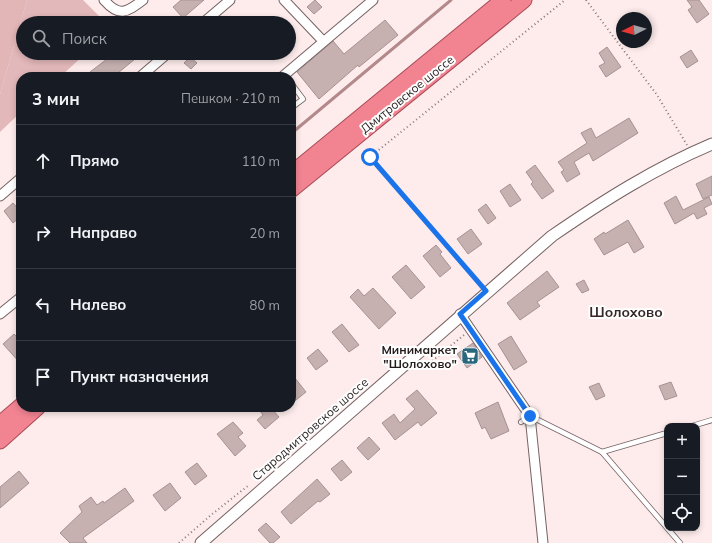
<!DOCTYPE html>
<html lang="ru">
<meta charset="utf-8">
<style>
:root{--surface:#171b24;--page:#242831;--text:#f1f3f6;--muted:#9ea1a6;--line:#363941}
body{margin:0;font-family:Mulish,sans-serif;background:var(--page);color:var(--text)}
.controls{position:absolute;right:12px;bottom:12px;display:grid;overflow:hidden;border-radius:8px;box-shadow:0 2px 6px #0003}
.controls button{width:36px;height:36px;display:grid;place-items:center;padding:0;border:0;border-bottom:1px solid var(--line);background:var(--surface);color:var(--text);font:20px sans-serif}
.compass{position:absolute;left:616px;top:12px;width:36px;height:36px;border-radius:50%;background:var(--surface);box-shadow:0 2px 6px #0003;rotate:265deg}
.stop{position:absolute;width:12px;height:12px;margin:-9px;border:3px solid #1a73e8;border-radius:50%;background:#fff}
.stop.end{background:#1a73e8;border-color:#fff;box-shadow:0 1px 4px #0008}
.list{margin:0;padding:0;list-style:none}
h2{display:flex;justify-content:space-between;align-items:center;height:52px;margin:0;padding:0 16px;font-size:17px}
h2 small{font-size:13px;font-weight:400;color:var(--muted)}
.list li{display:grid;grid-template-columns:26px 1fr auto;gap:12px;align-items:center;box-sizing:border-box;height:72px;padding:0 16px;border-top:1px solid var(--line)}
.list b{display:block;font-size:15px;white-space:nowrap}
.list em{font-size:13px;font-style:normal;color:var(--muted)}
.icon{flex:none;width:22px;height:22px;fill:none;stroke:currentColor;stroke-width:2;stroke-linecap:round;stroke-linejoin:round}
.map{position:relative;flex:none;width:712px;height:543px;overflow:hidden}
.search{position:absolute;background:var(--surface);box-shadow:0 2px 6px #0003;left:16px;top:16px;width:280px;height:44px;display:flex;align-items:center;gap:10px;box-sizing:border-box;padding:0 14px;border-radius:22px;color:var(--muted);font-size:15px}
.panel{position:absolute;background:var(--surface);box-shadow:0 2px 6px #0003;left:16px;top:72px;width:280px;height:340px;border-radius:16px}
.map>svg:first-child{display:block}
.green{fill:#e3b8ba}
.forest{fill:#e2b5b7}
.lines{fill:none;stroke-linecap:round;stroke-linejoin:round}
.stream{stroke:#b3898b;stroke-width:3}
.building{fill:#c6b0b0;stroke:#a79293}
.service-casing{stroke:#766263;stroke-width:6}
.minor-casing{stroke:#766263;stroke-width:11}
.tertiary-casing{stroke:#766263;stroke-width:13}
.trunk-casing{stroke:#a84b56;stroke-width:17}
.path{stroke:#867a7a;stroke-width:2;stroke-dasharray:1 3;stroke-linecap:butt}
.service{stroke:#fff;stroke-width:4.5}
.minor{stroke:#fff;stroke-width:9}
.tertiary{stroke:#fff;stroke-width:11}
.trunk{stroke:#f28492;stroke-width:15}
.route{stroke:#1a73e8;stroke-width:5}
.labels{text-anchor:middle;dominant-baseline:central;stroke-width:4;stroke-linejoin:round;paint-order:stroke}
.street-label{font-size:12px;fill:#231b1b;stroke:#fefefe}
.poi-label{font-size:12px;font-weight:bold;fill:#231b1b;stroke:#fefefe;text-anchor:end}
.quarter-label{font-size:14px;font-weight:bold;fill:#372627;stroke:#fefefe}
</style>
<div class="map">
<svg width="712" height="543" viewBox="0 0 712 543">
<rect width="100%" height="100%" fill="#feecec"/>
<polygon class="green" points="27,0 83,0 106,23 23,23 23,53 86,53 60,77 21,77 21,112 0,132 0,94"/>
<polygon class="forest" points="0,0 27,0 0,94"/>
<g class="lines">
<polyline class="stream" points="293,132 451,0"/>
</g>
<g class="building">
<polygon points="181,0 204,0 183,18 173,7"/>
<polygon points="315,0 322,7 314,14 307,7"/>
<polygon points="687,0 699,0 709,14 697,23 688,10 692,7"/>
<polygon points="385,20 398,35 359,67 358,65 319,99 297,72 333,41 344,54"/>
<polygon points="607,47 621,67 606,77 599,66 605,63 599,53"/>
<polygon points="691,50 698,61 687,68 680,57"/>
<polygon points="115,53 129,53 135,59 113,77 94,77 90,72"/>
<polygon points="190,57 197,63 191,69 184,63"/>
<polygon points="629,118 638,133 593,161 589,153 574,162 580,174 567,182 561,172 564,170 558,162 587,143 581,133 591,128 596,138"/>
<polygon points="535,165 554,191 542,199 531,184 533,182 526,172"/>
<polygon points="712,176 712,195 703,199 696,184"/>
<polygon points="510,184 521,200 510,207 500,191"/>
<polygon points="676,196 683,210 709,197 712,204 704,208 707,214 697,219 694,213 675,224 664,203"/>
<polygon points="13,203 21,212 21,216 13,223 4,211"/>
<polygon points="486,204 496,218 488,224 478,210"/>
<polygon points="628,220 644,247 634,253 628,242 604,255 594,239 604,232 605,234"/>
<polygon points="471,229 482,244 468,254 457,239"/>
<polygon points="436,245 442,252 440,254 451,268 440,277 423,256"/>
<polygon points="406,265 425,287 411,299 392,277"/>
<polygon points="547,271 559,287 537,302 540,306 520,320 507,303"/>
<polygon points="584,280 589,290 582,293 576,284"/>
<polygon points="373,288 396,313 379,329 350,297 358,289 364,296"/>
<polygon points="342,324 359,345 349,352 332,332"/>
<polygon points="14,334 21,341 21,364 3,344"/>
<polygon points="511,336 527,362 514,370 498,344"/>
<polygon points="473,343 482,357 467,368 457,354"/>
<polygon points="318,349 328,361 316,370 307,358"/>
<polygon points="291,373 306,392 291,404"/>
<polygon points="671,382 677,396 665,400 659,386"/>
<polygon points="599,383 605,396 596,400 589,387"/>
<polygon points="417,390 437,413 421,426 418,422 395,440 382,423 394,414 400,423 415,409 406,399"/>
<polygon points="498,402 509,431 491,439 485,427 482,429 475,413"/>
<polygon points="257,407 270,407 279,417 265,429 257,420 263,415"/>
<polygon points="233,422 243,433 238,437 246,446 235,456 217,434"/>
<polygon points="369,437 380,449 368,460 357,448"/>
<polygon points="342,460 352,472 341,481 331,469"/>
<polygon points="197,463 207,476 195,485 185,472"/>
<polygon points="19,471 29,483 0,508 0,487"/>
<polygon points="317,479 330,494 320,502 318,501 291,524 281,512"/>
<polygon points="170,483 181,498 165,511 153,495"/>
<polygon points="125,488 134,501 83,538 87,543 70,543 60,533 82,512 79,506 91,497 97,505 103,501 104,503"/>
<polygon points="266,523 280,537 273,543 270,543 258,530"/>
</g>
<g class="lines">
<defs>
<g id="service">
<polyline points="291,83 303,99 291,108"/>
<polyline points="521,422 530,416 602,452"/>
<polyline points="692,426 712,420"/>
<polyline points="667,433 602,452 680,543"/>
</g>
<g id="minor">
<path d="M 104,0 C 119,17 126,13 143,0"/>
<polyline points="284,0 323,41"/>
<polyline points="203,23 230,0"/>
<polyline points="140,77 168,53"/>
<polyline points="282,77 373,0"/>
<polyline points="0,196 21,178"/>
<polyline points="0,314 21,297"/>
<polyline points="460,314 530,416 543,543"/>
</g>
<path id="tertiary" d="M 201,543 L 552,236 C 603,201 655,168 712,144"/>
<g id="trunk">
<polyline points="291,174 503,0"/>
<polyline points="291,190 524,0"/>
<polyline points="0,424 21,406"/>
<polyline points="0,441 38,407"/>
</g>
</defs>
<use href="#service" class="service-casing"/>
<use href="#minor" class="minor-casing"/>
<use href="#tertiary" class="tertiary-casing"/>
<use href="#trunk" class="trunk-casing"/>
<g class="path">
<polyline points="586,0 657,95 687,145"/>
<polyline points="481,284 370,157 565,0"/>
<polyline points="426,366 464,335"/>
<polyline points="179,543 211,515 249,485"/>
</g>
<use href="#service" class="service"/>
<use href="#minor" class="minor"/>
<use href="#tertiary" class="tertiary"/>
<use href="#trunk" class="trunk"/>
</g>
<g class="lines">
<polyline class="route" points="370,157 486,291 460,314 530,416"/>
</g>
<defs>
<symbol id="supermarket-square" viewBox="-11 -11 22 22"><rect x="-9" y="-9" width="18" height="18" rx="4" fill="#29677d" stroke="#fefefe"/><path d="M-6-5.5h2.5l.6 2H6L4.5 2H-2.5L-4.4-4H-6ZM-1.5 3.2a1.3 1.3 0 1 0 .1 0ZM3 3.2a1.3 1.3 0 1 0 .1 0Z" fill="#fff"/></symbol>
</defs>
<g fill-rule="evenodd">
<use href="#supermarket-square" x="460" y="346" width="20" height="20"/>
</g>
<g class="labels">
<g class="street-label">
<text transform="translate(407 94) rotate(-39)">Дмитровское шоссе</text>
<text transform="translate(310 429) rotate(-41)">Стародмитровское шоссе</text>
</g>
<g class="poi-label">
<text x="457" y="349">Минимаркет<tspan x="457" dy="14">"Шолохово"</tspan></text>
</g>
<g class="quarter-label">
<text x="626" y="312">Шолохово</text>
</g>
</g>
</svg>
<div class="controls">
<button>+</button>
<button>−</button>
<button><svg class="icon" aria-label="locate" viewBox="0 0 24 24"><circle cx="12" cy="12" r="6"/><path d="M12 2v4M12 18v4M2 12h4M18 12h4"/></svg></button>
</div>
<svg class="compass" viewBox="-18 -18 36 36"><path d="M0-13l5 13h-10z" fill="#e53935"/><path d="M0 13l5-13h-10z" fill="#9ea1a6"/></svg>
<div class="stop" style="left:370px;top:157px"></div>
<div class="stop end" style="left:530px;top:416px"></div>
<div class="search"><svg class="icon" aria-label="search" viewBox="0 0 24 24"><circle cx="10" cy="10" r="6"/><path d="M15 15l6 6"/></svg>Поиск</div>
<section class="panel">
<h2>3 мин<small>Пешком · 210 m</small></h2>
<ul class="list">
<li><svg class="icon" aria-label="ahead" viewBox="0 0 24 24"><path d="M12 20V5M6 11l6-6 6 6"/></svg><div><b>Прямо</b></div><em>110 m</em></li>
<li><svg class="icon" aria-label="right" viewBox="0 0 24 24"><path d="M7 20v-9h11M14 6l5 5-5 5"/></svg><div><b>Направо</b></div><em>20 m</em></li>
<li><svg class="icon" aria-label="left" viewBox="0 0 24 24"><path d="M17 20v-9H6M10 6l-5 5 5 5"/></svg><div><b>Налево</b></div><em>80 m</em></li>
<li><svg class="icon" aria-label="arrive" viewBox="0 0 24 24"><path d="M6 21V4h12l-3 4 3 4H6"/></svg><div><b>Пункт назначения</b></div></li>
</ul>
</section>
</div>
